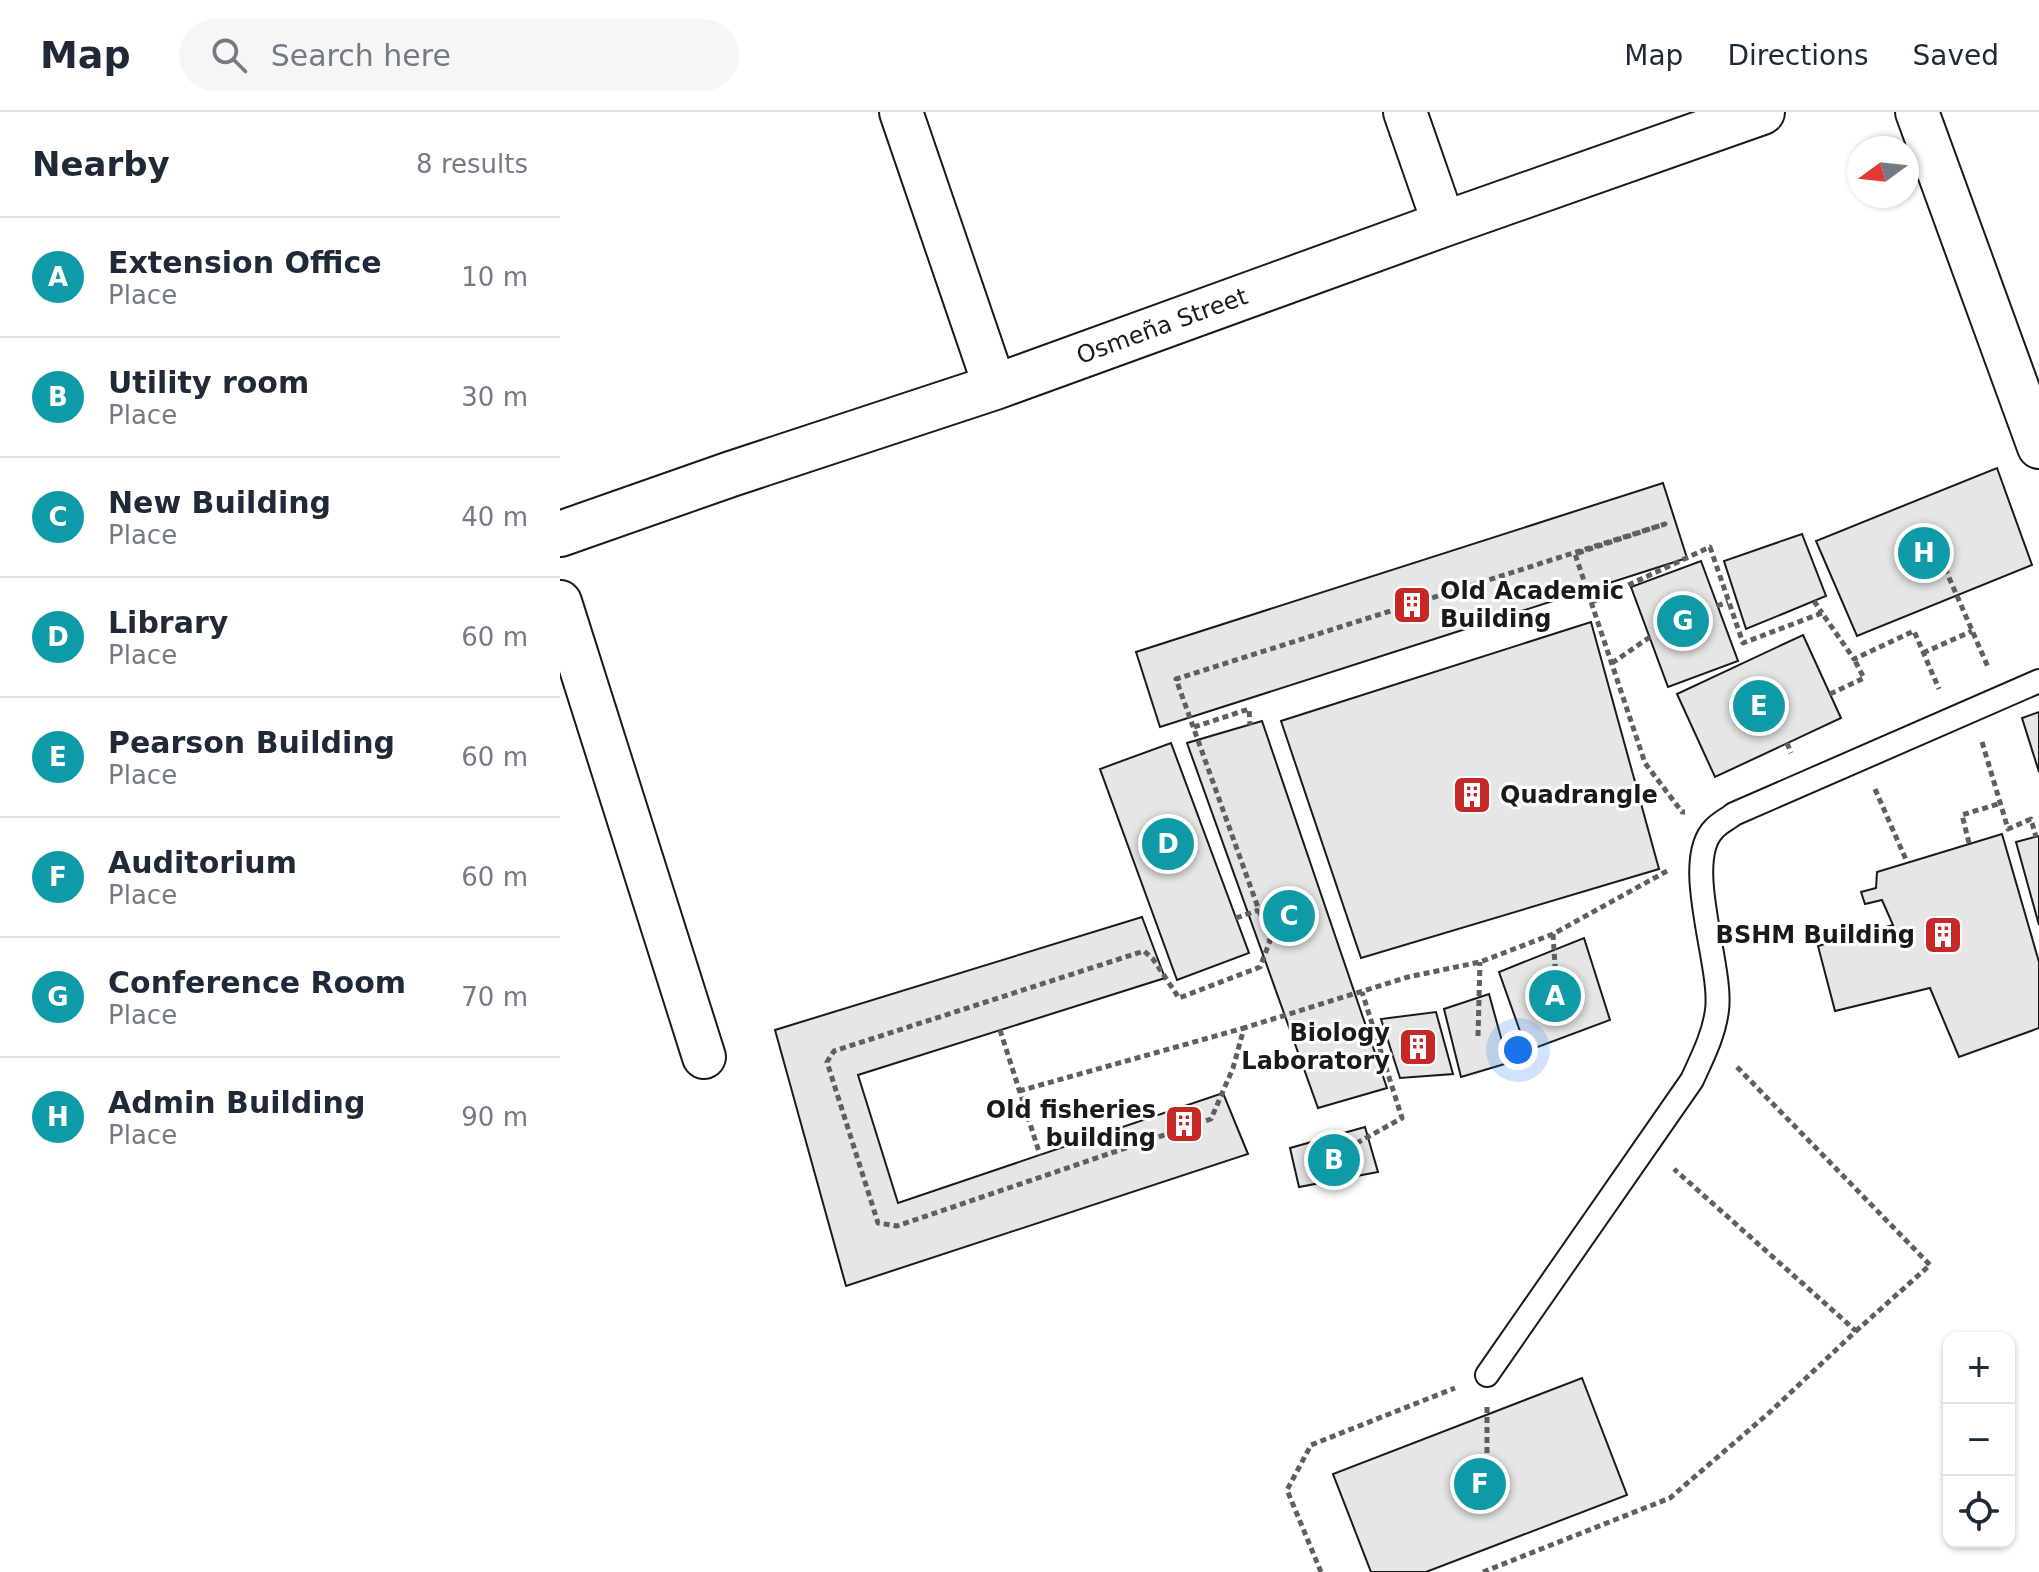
<!DOCTYPE html>
<meta charset="utf-8">
<style>
:root{--surface:#fff;--page:#f6f6f7;--text:#1f2937;--muted:#747a83;--line:#e0e1e3;--accent:#db2777}
body{margin:0;font-family:"DejaVu Sans",sans-serif;background:var(--page);color:var(--text)}
.controls{position:absolute;right:24px;bottom:24px;display:grid;overflow:hidden;border-radius:16px;box-shadow:0 2px 6px #0004}
.controls button{width:72px;height:72px;display:grid;place-items:center;padding:0;border:0;border-bottom:2px solid var(--line);background:var(--surface);color:var(--text);font:40px sans-serif}
.compass{position:absolute;left:1287px;top:24px;width:72px;height:72px;border-radius:50%;background:var(--surface);box-shadow:0 2px 6px #0004;rotate:255deg}
.you{position:absolute;left:958px;top:938px;width:28px;height:28px;margin:-20px;border:6px solid #fff;border-radius:50%;background:#1a73e8;box-shadow:0 0 0 12px #1a73e833}
.badge{display:grid;place-items:center;width:52px;height:52px;border-radius:50%;background:var(--accent);color:#fff;font-size:26px;font-weight:700}
.pin{position:absolute;translate:-50% -50%;border:4px solid #fff;box-shadow:0 2px 8px #0006}
.list{margin:0;padding:0;list-style:none}
h2{display:flex;justify-content:space-between;align-items:center;height:104px;margin:0;padding:0 32px;font-size:34px}
h2 small{font-size:26px;font-weight:400;color:var(--muted)}
.list li{display:grid;grid-template-columns:52px 1fr auto;gap:24px;align-items:center;box-sizing:border-box;height:120px;padding:0 32px;border-top:2px solid var(--line)}
.list b{display:block;font-size:30px;white-space:nowrap}
.list p{margin:0;font-size:26px;white-space:nowrap;color:var(--muted)}
.list em{font-size:26px;font-style:normal;color:var(--muted)}
.icon{flex:none;width:44px;height:44px;fill:none;stroke:currentColor;stroke-width:2;stroke-linecap:round;stroke-linejoin:round}
.map{position:relative;flex:none;width:1479px;height:1460px;overflow:hidden}
header{display:flex;align-items:center;gap:48px;box-sizing:border-box;height:112px;padding:0 40px;background:var(--surface);border-bottom:2px solid var(--line)}
header strong{font-size:38px}
nav{display:flex;gap:44px;margin-inline-start:auto;font-size:28px}
.search{width:560px;height:72px;background:var(--page);display:flex;align-items:center;gap:20px;box-sizing:border-box;padding:0 28px;border-radius:44px;color:var(--muted);font-size:30px}
main{display:flex}
aside{flex:1;background:var(--surface)}
.map>svg:first-child{display:block}
.building{fill:#e6e6e6;stroke:#1a1a1a;stroke-width:2}
.lines{fill:none;stroke-linecap:round;stroke-linejoin:round}
.lane-casing{stroke:#1a1a1a;stroke-width:26}
.street-casing{stroke:#1a1a1a;stroke-width:46}
.highway-casing{stroke:#1a1a1a;stroke-width:48}
.path{stroke:#5f5f5f;stroke-width:5;stroke-dasharray:6 4;stroke-linecap:butt}
.lane{stroke:#fff;stroke-width:22}
.street{stroke:#fff;stroke-width:42}
.highway{stroke:#fff;stroke-width:44}
.labels{text-anchor:middle;dominant-baseline:central;stroke-width:6;stroke-linejoin:round;paint-order:stroke}
.street-label{font-size:24px;fill:#1a1a1a;stroke:#fff}
.poi-label{font-size:24px;font-weight:bold;fill:#1a1a1a;stroke:#fff;text-anchor:end}
</style>
<header>
<strong>Map</strong>
<div class="search"><svg class="icon" aria-label="search" viewBox="0 0 24 24"><circle cx="10" cy="10" r="6"/><path d="M15 15l6 6"/></svg>Search here</div>
<nav><a>Map</a><a>Directions</a><a>Saved</a></nav>
</header>
<main>
<aside>
<h2>Nearby<small>8 results</small></h2>
<ul class="list">
<li><span class="badge" style="background:#0f9aa8">A</span><div><b>Extension Office</b><p>Place</p></div><em>10 m</em></li>
<li><span class="badge" style="background:#0f9aa8">B</span><div><b>Utility room</b><p>Place</p></div><em>30 m</em></li>
<li><span class="badge" style="background:#0f9aa8">C</span><div><b>New Building</b><p>Place</p></div><em>40 m</em></li>
<li><span class="badge" style="background:#0f9aa8">D</span><div><b>Library</b><p>Place</p></div><em>60 m</em></li>
<li><span class="badge" style="background:#0f9aa8">E</span><div><b>Pearson Building</b><p>Place</p></div><em>60 m</em></li>
<li><span class="badge" style="background:#0f9aa8">F</span><div><b>Auditorium</b><p>Place</p></div><em>60 m</em></li>
<li><span class="badge" style="background:#0f9aa8">G</span><div><b>Conference Room</b><p>Place</p></div><em>70 m</em></li>
<li><span class="badge" style="background:#0f9aa8">H</span><div><b>Admin Building</b><p>Place</p></div><em>90 m</em></li>
</ul>
</aside>
<div class="map">
<svg width="1479" height="1460" viewBox="0 0 1479 1460">
<rect width="100%" height="100%" fill="#fff"/>
<g class="building">
<polygon points="1437,356 1472,453 1297,524 1256,429"/>
<polygon points="1103,371 1127,446 600,615 576,540"/>
<polygon points="1242,422 1266,484 1186,517 1164,449"/>
<polygon points="1141,449 1178,549 1108,575 1071,475"/>
<polygon points="1031,510 1099,757 801,846 721,609"/>
<polygon points="1243,523 1281,606 1155,665 1117,582"/>
<polygon points="1479,600 1479,660 1462,606"/>
<polygon points="702,609 827,976 758,996 627,631"/>
<polygon points="611,631 689,841 617,868 540,657"/>
<polygon points="1442,722 1479,850 1479,916 1399,945 1370,876 1275,899 1258,834 1333,813 1322,788 1305,792 1301,780 1316,776 1317,760"/>
<polygon points="1479,724 1479,813 1456,730"/>
<polygon points="582,805 605,866 298,963 338,1091 663,981 688,1042 286,1174 215,918"/>
<polygon points="1024,826 1050,908 967,939 939,860"/>
<polygon points="929,882 948,951 901,965 884,897"/>
<polygon points="876,900 893,962 840,966 821,907"/>
<polygon points="805,1015 818,1060 739,1075 730,1036"/>
<polygon points="1022,1266 1067,1383 866,1460 811,1460 773,1362"/>
</g>
<g class="lines">
<defs>
<path id="lane" d="M 927,1263 L 1132,968 C 1142,946 1154,923 1157,898 C 1163,854 1121,750 1154,717 C 1159,711 1168,707 1174,702 L 1479,569"/>
<g id="street">
<polyline points="341,0 435,275"/>
<polyline points="845,0 884,112"/>
<polyline points="1357,0 1479,335"/>
<polyline points="0,490 144,945"/>
</g>
<polyline id="highway" points="0,422 171,362 435,275 884,112 1202,0"/>
</defs>
<use href="#lane" class="lane-casing"/>
<use href="#street" class="street-casing"/>
<use href="#highway" class="highway-casing"/>
<g class="path">
<polyline points="1377,438 1428,555"/>
<polyline points="1254,489 1262,501"/>
<polyline points="1032,490 1150,435 1183,531 1262,501 1294,547 1354,519 1379,577"/>
<polyline points="1157,494 1168,490"/>
<polyline points="1363,541 1412,519"/>
<polyline points="1052,551 1090,525"/>
<polyline points="1270,582 1304,566 1294,547"/>
<polyline points="634,615 689,597 690,613"/>
<polyline points="1422,630 1448,717 1471,707 1476,725"/>
<polyline points="1227,631 1231,641"/>
<polyline points="1315,677 1347,750"/>
<polyline points="1409,731 1402,703 1441,691"/>
<polyline points="1107,759 993,822 920,850 848,865 684,916 673,956 651,1007 337,1114 318,1111 267,950 274,939 584,839 593,847 619,886 700,855 710,829 616,567 1105,412 1015,442 1085,651 1122,700 1125,700"/>
<polyline points="676,806 699,798"/>
<polyline points="993,822 997,885"/>
<polyline points="440,918 480,1043"/>
<polyline points="918,924 920,850"/>
<polyline points="1177,955 1370,1153 1296,1219"/>
<polyline points="459,979 684,916"/>
<polyline points="779,1041 842,1006 802,880"/>
<polyline points="927,1295 927,1369"/>
<polyline points="761,1460 727,1378 751,1333 895,1276"/>
<polyline points="923,1460 1110,1386 1210,1300 1296,1219 1114,1057"/>
</g>
<use href="#lane" class="lane"/>
<use href="#street" class="street"/>
<use href="#highway" class="highway"/>
</g>
<defs>
<symbol id="building-square" viewBox="-11 -11 22 22"><rect x="-9" y="-9" width="18" height="18" rx="4" fill="#c62828" stroke="#fff"/><path d="M-4-6H4V6H1V3H-1V6H-4ZM-2.5-4.3h1.7v1.8h-1.7ZM.8-4.3h1.7v1.8H.8ZM-2.5-1h1.7V.8h-1.7ZM.8-1h1.7V.8H.8Z" fill="#fff"/></symbol>
</defs>
<g fill-rule="evenodd">
<use href="#building-square" x="830" y="471" width="44" height="44"/>
<use href="#building-square" x="890" y="661" width="44" height="44"/>
<use href="#building-square" x="1361" y="801" width="44" height="44"/>
<use href="#building-square" x="836" y="913" width="44" height="44"/>
<use href="#building-square" x="602" y="990" width="44" height="44"/>
</g>
<g class="labels">
<g class="street-label">
<text transform="translate(602 214) rotate(-20)">Osmeña Street</text>
</g>
<g class="poi-label">
<text x="880" y="479" text-anchor="start">Old Academic<tspan x="880" dy="28">Building</tspan></text>
<text x="940" y="683" text-anchor="start">Quadrangle</text>
<text x="1355" y="823">BSHM Building</text>
<text x="830" y="921">Biology<tspan x="830" dy="28">Laboratory</tspan></text>
<text x="596" y="998">Old fisheries<tspan x="596" dy="28">building</tspan></text>
</g>
</g>
</svg>
<div class="controls">
<button>+</button>
<button>−</button>
<button><svg class="icon" aria-label="locate" viewBox="0 0 24 24"><circle cx="12" cy="12" r="6"/><path d="M12 2v4M12 18v4M2 12h4M18 12h4"/></svg></button>
</div>
<svg class="compass" viewBox="-18 -18 36 36"><path d="M0-13l5 13h-10z" fill="#e53935"/><path d="M0 13l5-13h-10z" fill="#747a83"/></svg>
<div class="you"></div>
<div class="pin badge" style="left:995px;top:884px;background:#0f9aa8">A</div>
<div class="pin badge" style="left:774px;top:1048px;background:#0f9aa8">B</div>
<div class="pin badge" style="left:729px;top:804px;background:#0f9aa8">C</div>
<div class="pin badge" style="left:608px;top:732px;background:#0f9aa8">D</div>
<div class="pin badge" style="left:1199px;top:594px;background:#0f9aa8">E</div>
<div class="pin badge" style="left:920px;top:1372px;background:#0f9aa8">F</div>
<div class="pin badge" style="left:1123px;top:509px;background:#0f9aa8">G</div>
<div class="pin badge" style="left:1364px;top:441px;background:#0f9aa8">H</div>
</div>
</main>
